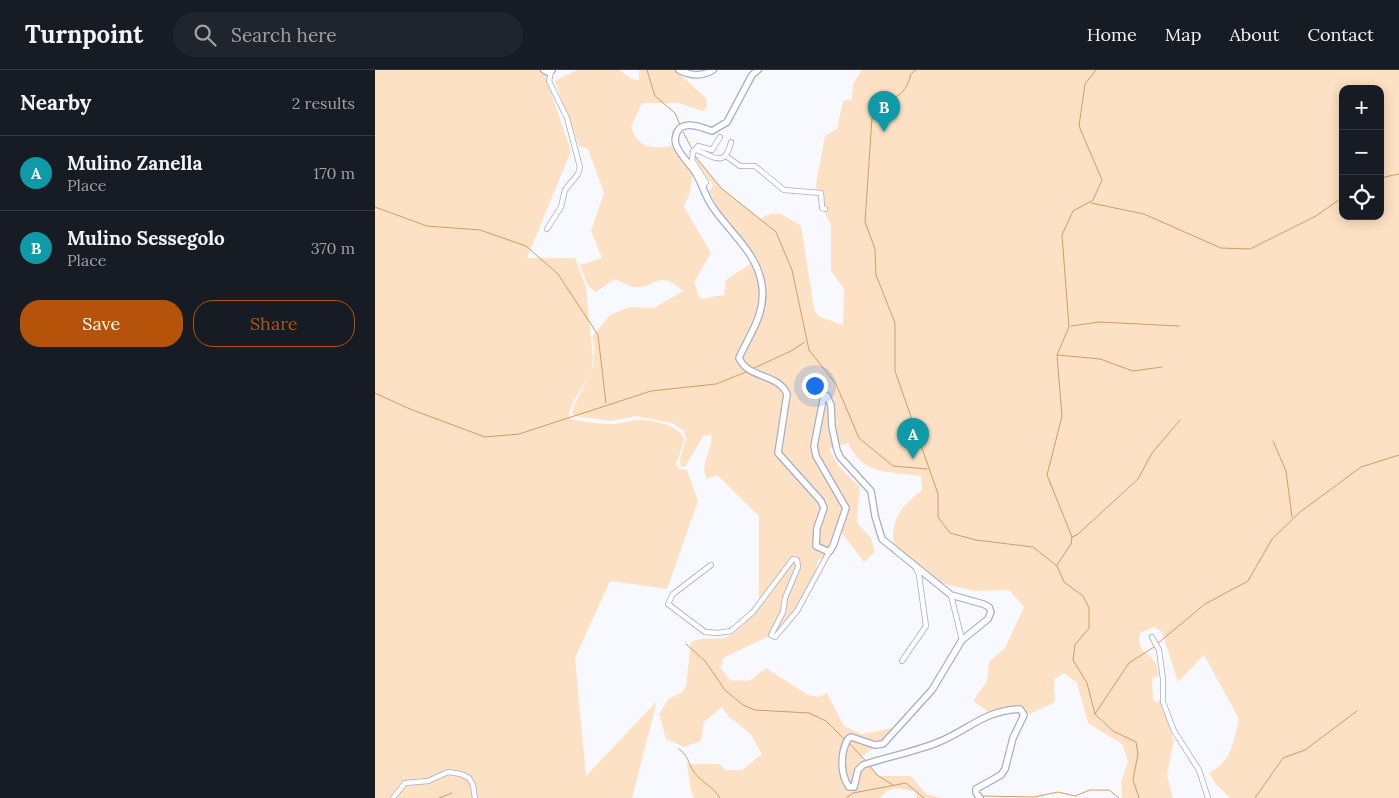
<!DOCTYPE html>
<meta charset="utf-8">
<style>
:root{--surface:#171b24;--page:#20242c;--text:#f1f3f6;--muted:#9ea1a6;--line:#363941;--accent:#b45309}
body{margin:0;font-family:Lora,serif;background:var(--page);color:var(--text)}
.controls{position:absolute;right:15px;top:15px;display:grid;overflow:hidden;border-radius:10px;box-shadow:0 2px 12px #0003}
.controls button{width:45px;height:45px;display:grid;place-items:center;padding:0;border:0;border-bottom:1px solid var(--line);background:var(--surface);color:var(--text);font:25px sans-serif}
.you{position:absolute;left:439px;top:315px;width:18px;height:18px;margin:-12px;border:4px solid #fff;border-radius:50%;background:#1a73e8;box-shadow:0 0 0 8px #1a73e833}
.badge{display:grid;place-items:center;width:32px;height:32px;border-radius:50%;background:var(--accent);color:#fff;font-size:16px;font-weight:700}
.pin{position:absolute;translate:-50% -41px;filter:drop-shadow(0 1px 2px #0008)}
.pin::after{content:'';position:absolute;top:26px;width:18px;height:15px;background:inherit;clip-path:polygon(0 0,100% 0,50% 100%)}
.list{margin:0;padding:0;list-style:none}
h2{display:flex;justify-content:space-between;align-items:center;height:65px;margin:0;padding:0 20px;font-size:21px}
h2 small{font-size:16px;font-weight:400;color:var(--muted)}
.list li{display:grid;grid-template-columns:32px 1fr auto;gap:15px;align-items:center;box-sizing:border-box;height:75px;padding:0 20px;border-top:1px solid var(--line)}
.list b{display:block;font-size:19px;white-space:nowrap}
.list p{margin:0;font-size:16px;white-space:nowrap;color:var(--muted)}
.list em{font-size:16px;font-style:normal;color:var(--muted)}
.actions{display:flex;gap:10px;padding:15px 20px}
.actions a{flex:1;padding:11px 0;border:1px solid var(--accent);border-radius:20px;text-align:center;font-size:18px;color:var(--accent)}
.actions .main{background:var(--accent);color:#fff}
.icon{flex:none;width:28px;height:28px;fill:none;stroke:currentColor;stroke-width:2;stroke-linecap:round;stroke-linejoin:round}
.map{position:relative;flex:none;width:1024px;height:728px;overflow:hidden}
header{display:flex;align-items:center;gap:30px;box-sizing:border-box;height:70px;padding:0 25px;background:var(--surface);border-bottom:1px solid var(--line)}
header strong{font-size:24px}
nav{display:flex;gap:28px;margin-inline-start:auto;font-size:18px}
.search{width:350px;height:45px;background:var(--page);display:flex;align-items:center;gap:12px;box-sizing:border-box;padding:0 18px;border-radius:28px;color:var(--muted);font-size:19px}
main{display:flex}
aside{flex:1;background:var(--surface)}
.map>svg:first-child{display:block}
.green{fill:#fde1c4;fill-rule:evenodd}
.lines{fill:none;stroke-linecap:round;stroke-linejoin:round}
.stream{stroke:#d09d65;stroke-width:1}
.minor-casing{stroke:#a5adca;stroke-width:6}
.tertiary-casing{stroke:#a5adca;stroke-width:8}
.minor{stroke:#fff;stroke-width:4.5}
.tertiary{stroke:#fff;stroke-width:5.5}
</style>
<header>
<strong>Turnpoint</strong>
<div class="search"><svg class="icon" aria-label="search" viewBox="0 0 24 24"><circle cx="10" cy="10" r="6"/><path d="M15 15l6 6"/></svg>Search here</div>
<nav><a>Home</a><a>Map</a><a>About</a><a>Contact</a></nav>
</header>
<main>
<aside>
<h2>Nearby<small>2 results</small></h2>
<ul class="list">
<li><span class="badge" style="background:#0f9aa8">A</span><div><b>Mulino Zanella</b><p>Place</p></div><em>170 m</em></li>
<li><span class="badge" style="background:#0f9aa8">B</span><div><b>Mulino Sessegolo</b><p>Place</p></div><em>370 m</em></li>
</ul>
<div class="actions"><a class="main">Save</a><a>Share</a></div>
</aside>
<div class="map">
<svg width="1024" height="728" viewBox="0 0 1024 728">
<rect width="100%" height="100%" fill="#f7f9ff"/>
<g class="green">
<path d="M 0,0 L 168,0 L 196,81 L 152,188 L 200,188 L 211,217 L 218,289 L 216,303 L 198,332 L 194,344 L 196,349 C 210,352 225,354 239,354 C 247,354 254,350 262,350 C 277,350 298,353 308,366 L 309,371 L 301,394 L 304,399 L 312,400 L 323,431 L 292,519 L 235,511 L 200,588 L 211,706 L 282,631 L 257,728 L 0,728 Z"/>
<path d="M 202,0 L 245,0 L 256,9 L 264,10 L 264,0 L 300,0 L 331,28 L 332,37 L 328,41 L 303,33 L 267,33 L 256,57 C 264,78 275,79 296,76 L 318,102 L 315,122 L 309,137 L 336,183 L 319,212 L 325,229 L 349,225 L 351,210 L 375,194 L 377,183 L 346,143 L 334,122 L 338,115 L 324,95 L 320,100 L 318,83 L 346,118 L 386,149 C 401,137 412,147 426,156 L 439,238 L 443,246 L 468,255 L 469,219 L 456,201 L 456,155 L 443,130 L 441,114 L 450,66 L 462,59 L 468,31 L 477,29 L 478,14 L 487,0 L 1024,0 L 1024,728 L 855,728 L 841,714 L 834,703 C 859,688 857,675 864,649 L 829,585 L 803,612 L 787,562 L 779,557 L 765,563 C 761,585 775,580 781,594 C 783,597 783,603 783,606 L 777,608 L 778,629 L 782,633 L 785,629 L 799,671 L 792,705 L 798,728 L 747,728 L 746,712 L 753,692 L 747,674 L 713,653 L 702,613 L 689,603 L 679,609 L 680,632 L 655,644 L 646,638 L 614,642 L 598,631 L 612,611 L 614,592 L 630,578 L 649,537 L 634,520 L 600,521 L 566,513 L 519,477 C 515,448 526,437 547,420 L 546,406 C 514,401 488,406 473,373 L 454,379 L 464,397 L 485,417 L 482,453 L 496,468 L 500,482 L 489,492 L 461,455 L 450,488 L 443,490 C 437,520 418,544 400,568 L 392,567 L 348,588 L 346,598 L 355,610 L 374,611 L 391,598 L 433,625 L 444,627 L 452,623 L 469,656 L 487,664 L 523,657 L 509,671 L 486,687 L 504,706 L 536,706 L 551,724 L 567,728 L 542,728 L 540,722 C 525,718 515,715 505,728 L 319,728 L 316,721 L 312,694 L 344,694 L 351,700 L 367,700 L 387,684 L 375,663 L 354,647 L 347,637 L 329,652 L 326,671 L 309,677 L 291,669 L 284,644 L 293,629 L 307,622 L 311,616 L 316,572 C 331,566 334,570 346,568 C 363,566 374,547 384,535 L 384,446 L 342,405 L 332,409 C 323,395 339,380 336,365 L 328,366 L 310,397 L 306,397 L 305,389 L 311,369 L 309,361 L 297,353 L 261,346 L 236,351 L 199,346 L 197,343 C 206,312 226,304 217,267 L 235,245 L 254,237 L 279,238 L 308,221 C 281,197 281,220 259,217 C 253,216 246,212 240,209 L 221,222 L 213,216 L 205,195 L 227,188 L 216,161 L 229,123 L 213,79 L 204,76 L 180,11 ZM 968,19 L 1005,19 L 1005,146 L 968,146 Z"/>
</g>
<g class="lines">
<g class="stream">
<polyline points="272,0 280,26 300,43 305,55"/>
<polyline points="537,3 541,0"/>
<path d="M 536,4 C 530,28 520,24 505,39 C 502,41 500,45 497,48 L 490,152 L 500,179 L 501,205 L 520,253 L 520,301 L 563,424 L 563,447 L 575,463 L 601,470 L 658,477 L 682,496 L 689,512 L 708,526 L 714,538 L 714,558 L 700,575 L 698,590 L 712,613 L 720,644 L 738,661 L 761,672 L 763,684 L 758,710 L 764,728"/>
<polyline points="308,62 317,79"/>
<polyline points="320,86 346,118 401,162 417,200 434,280 461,314 484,368 518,396 552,399"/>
<polyline points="1005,108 1024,104"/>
<polyline points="716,133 769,144 846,178 875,179 941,146 968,127"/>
<polyline points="0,137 52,156 105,160 151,176 183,204 223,265 231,333"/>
<polyline points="696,256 724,252 804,256"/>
<polyline points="683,285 725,289 758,301 787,297"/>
<polyline points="377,299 416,281 430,272"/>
<polyline points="0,323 35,339 110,367 144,364 276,321 341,314 371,302"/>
<polyline points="898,371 911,401 917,447"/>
<polyline points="697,467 702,465 763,409 777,383 805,350"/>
<polyline points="682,495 696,474 697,467 672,405 687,346 682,285 694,257 687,165 698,141 718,130 727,110 704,56 710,14 721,0"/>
<polyline points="311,574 330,591 350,620 368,635 380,640 434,643 451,651 470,670"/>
<polyline points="782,574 830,534 873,511 897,469 925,442 986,397 1024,385"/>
<polyline points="720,644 754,593 779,577"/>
<polyline points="473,672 491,691"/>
<path d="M 304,679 C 313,685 313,693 319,702 C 326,712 339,717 345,728"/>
<polyline points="495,696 502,705 518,715"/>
<polyline points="607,726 659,727 683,722 700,726 715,720 734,720 744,728"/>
<polyline points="64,728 77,723"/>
<polyline points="471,728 478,723 531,713 549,728"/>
<polyline points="880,728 908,688 930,680 982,641"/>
</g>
<defs>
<g id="minor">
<polyline points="320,80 323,76 337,80 345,67"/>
<polyline points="351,86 365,96 380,96 409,120 446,123 447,138 450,139"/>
<path d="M 329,115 L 331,112 L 317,90 L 318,81 L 322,80 C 339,87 350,98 356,72"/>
<polyline points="172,159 186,137 190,120 203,104 205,97 192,48 174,11 176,2"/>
<polyline points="336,495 298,524 293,534 330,562 343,563 356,561 378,542 418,489 422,490 423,497 410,528 408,542 396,565 400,567 422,541 454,482"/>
<polyline points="576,525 587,570"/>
<polyline points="777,567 784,580 788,609 788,632 799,661 824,700 833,728"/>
<polyline points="527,591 551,556 544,505 541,498"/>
<polyline points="18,728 30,713 53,711 73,702 86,704 94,708 98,715 100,728"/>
</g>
<g id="tertiary">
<polyline points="169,0 172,2 177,0"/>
<path d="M 304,0 C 316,6 327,7 338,0"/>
<path d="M 383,0 L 377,5 L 352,52 L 337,61 C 328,58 312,51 304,59 C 300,64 299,72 302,77 C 306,86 315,94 320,102 C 327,113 330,126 337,136 C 354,162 383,183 387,216 C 391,244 374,265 364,288 C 373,309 403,303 412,324 L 403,383 L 446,431 L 449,438 L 442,458 L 441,476 L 454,482 L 458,476 L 471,438 L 441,386 L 439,376 L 448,330 L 452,326 L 456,335 L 457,357 L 462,380 L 465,387 L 496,421 L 500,446 L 507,469 L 576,525 L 608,534 L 614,537 L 616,542 L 613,549 L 587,570 L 557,620 L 508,674 L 500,675 L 476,667 L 473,669 C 465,683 465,704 474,717 L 479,717 L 483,700 L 488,695 C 514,686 541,682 566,671 C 596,658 609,641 645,639 L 649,645 L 638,668 L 630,699 L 626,705 L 601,719 L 601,723 L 605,728"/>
</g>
</defs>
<use href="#minor" class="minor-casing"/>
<use href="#tertiary" class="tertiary-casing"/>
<use href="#minor" class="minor"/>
<use href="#tertiary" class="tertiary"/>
</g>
</svg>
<div class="controls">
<button>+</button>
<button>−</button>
<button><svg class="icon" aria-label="locate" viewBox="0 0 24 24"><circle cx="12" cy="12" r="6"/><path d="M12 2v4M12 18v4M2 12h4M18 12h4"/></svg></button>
</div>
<div class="you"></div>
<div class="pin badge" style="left:538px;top:389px;background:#0f9aa8">A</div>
<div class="pin badge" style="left:509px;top:62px;background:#0f9aa8">B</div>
</div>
</main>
